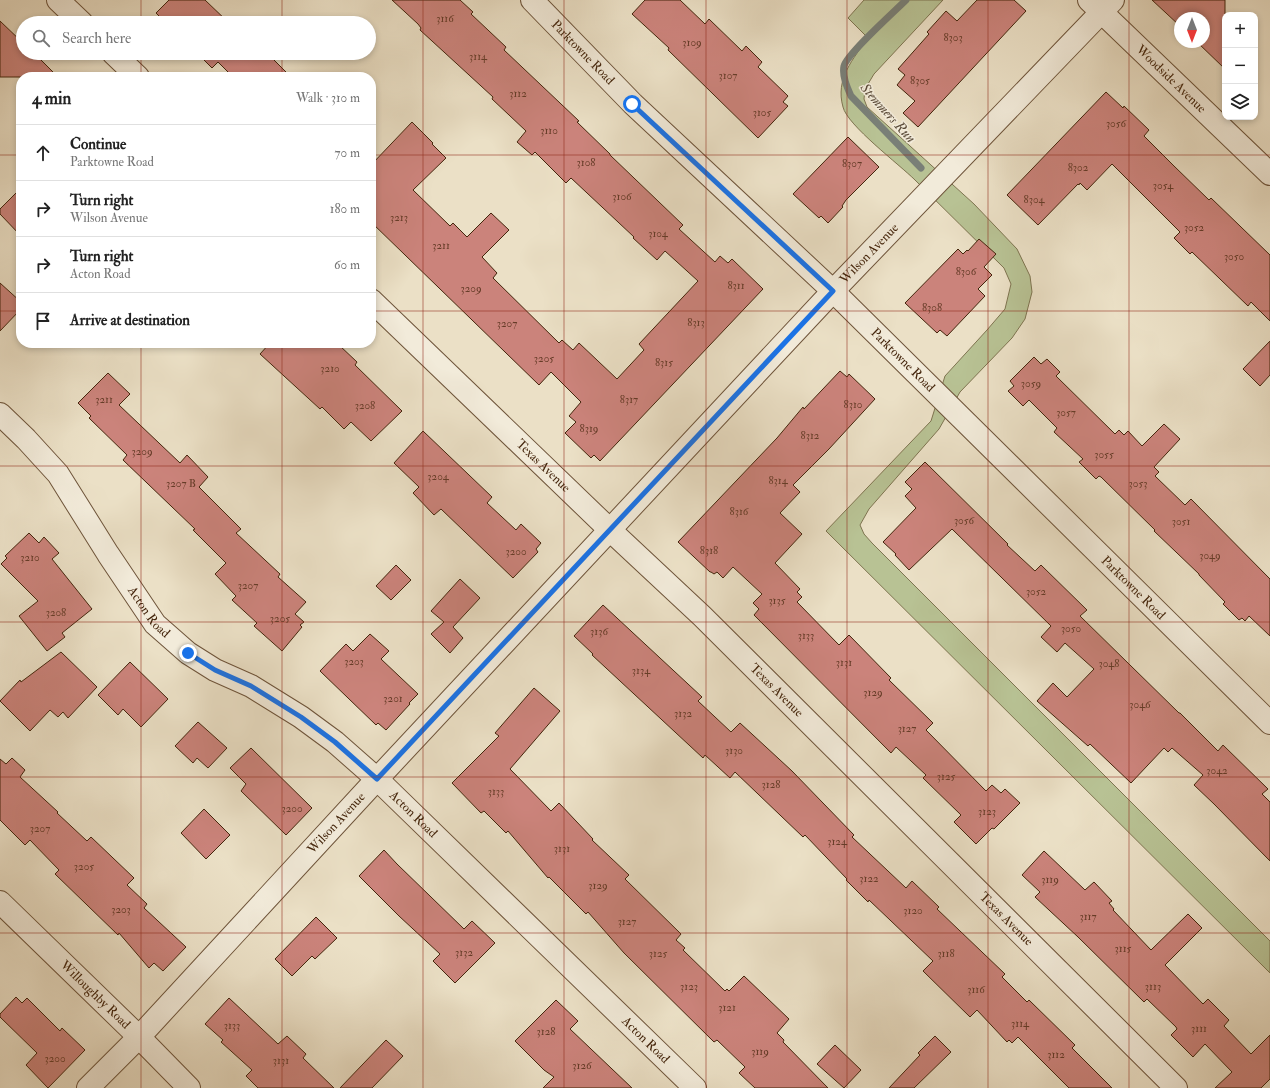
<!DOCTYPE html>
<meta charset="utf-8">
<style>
:root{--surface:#fff;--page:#f6f6f6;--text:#222;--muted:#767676;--line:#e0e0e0}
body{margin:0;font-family:"IM FELL Double Pica",serif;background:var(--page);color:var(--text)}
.controls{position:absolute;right:12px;top:12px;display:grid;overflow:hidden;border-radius:8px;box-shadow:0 2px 6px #0003}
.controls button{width:36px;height:36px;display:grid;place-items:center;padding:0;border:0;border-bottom:1px solid var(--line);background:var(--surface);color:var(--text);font:20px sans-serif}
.compass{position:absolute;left:1174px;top:12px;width:36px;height:36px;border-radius:50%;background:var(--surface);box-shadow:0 2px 6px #0003;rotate:180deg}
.stop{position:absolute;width:12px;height:12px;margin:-9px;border:3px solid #1a73e8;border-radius:50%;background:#fff}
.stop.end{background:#1a73e8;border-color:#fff;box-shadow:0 1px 4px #0008}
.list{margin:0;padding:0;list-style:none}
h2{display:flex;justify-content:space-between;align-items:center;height:52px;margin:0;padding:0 16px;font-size:17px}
h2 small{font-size:13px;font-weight:400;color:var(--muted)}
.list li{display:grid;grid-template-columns:26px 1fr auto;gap:12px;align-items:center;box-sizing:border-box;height:56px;padding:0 16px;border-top:1px solid var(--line)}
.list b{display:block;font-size:15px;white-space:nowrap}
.list p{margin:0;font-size:13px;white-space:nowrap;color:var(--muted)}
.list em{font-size:13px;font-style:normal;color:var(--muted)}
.icon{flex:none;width:22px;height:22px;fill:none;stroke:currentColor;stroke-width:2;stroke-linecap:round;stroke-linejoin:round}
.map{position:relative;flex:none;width:1270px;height:1088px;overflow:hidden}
.search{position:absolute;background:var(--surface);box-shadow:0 2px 6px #0003;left:16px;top:16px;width:360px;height:44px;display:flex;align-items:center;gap:10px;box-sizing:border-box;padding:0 14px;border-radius:22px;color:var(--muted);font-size:15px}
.panel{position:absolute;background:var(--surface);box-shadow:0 2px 6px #0003;left:16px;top:72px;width:360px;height:276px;border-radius:16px}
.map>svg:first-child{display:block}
.green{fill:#b8c294;stroke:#7e7450}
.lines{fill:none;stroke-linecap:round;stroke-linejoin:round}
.stream{stroke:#797f77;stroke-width:7}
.building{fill:#cb837b;stroke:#44250c}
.minor-casing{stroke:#6e543a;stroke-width:24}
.minor{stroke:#f2ebda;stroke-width:22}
.route{stroke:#1a73e8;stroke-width:5}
.grid{fill:none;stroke:#8f2418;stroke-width:1;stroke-opacity:0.55}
.labels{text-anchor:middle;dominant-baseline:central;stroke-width:3;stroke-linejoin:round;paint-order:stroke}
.number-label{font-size:11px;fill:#663c28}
.street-label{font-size:13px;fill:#44250c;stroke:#f2ebda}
.water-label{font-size:14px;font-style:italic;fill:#5a4a38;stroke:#f2ebda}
</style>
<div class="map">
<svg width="1270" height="1088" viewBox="0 0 1270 1088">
<rect width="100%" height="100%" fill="#ebe0c6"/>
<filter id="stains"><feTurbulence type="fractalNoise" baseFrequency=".005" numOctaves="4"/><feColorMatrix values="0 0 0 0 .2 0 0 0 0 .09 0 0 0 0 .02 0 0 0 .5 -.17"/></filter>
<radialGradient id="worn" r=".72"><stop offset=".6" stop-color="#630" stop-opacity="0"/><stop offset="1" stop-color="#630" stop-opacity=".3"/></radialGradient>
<path class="green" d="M 864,0 L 943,0 L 874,74 L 865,89 L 864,99 L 867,107 L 974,204 L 1017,249 L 1030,276 L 1032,292 L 1025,319 L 1012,338 L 960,392 L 939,429 L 869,509 L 860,525 L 864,534 L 872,543 L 1270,941 L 1270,973 L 826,531 L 931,421 L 945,376 L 987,330 L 1005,309 L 1011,284 L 1004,268 C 974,239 945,209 915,180 C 900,165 847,125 843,107 C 835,79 853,59 868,38 L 848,18 Z"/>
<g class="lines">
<path class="stream" d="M 906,0 C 895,11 847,54 844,66 C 842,76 847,87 851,96 L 921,168"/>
</g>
<g class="building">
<polygon points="169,0 205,0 229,23 166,23 156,13"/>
<polygon points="392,0 460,0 473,12 471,14 506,47 504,50 579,121 577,122 610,154 610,155 683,225 679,229 715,262 720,256 728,263 732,259 763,289 600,461 594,455 591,458 565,433 576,422 569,416 581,402 551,372 539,385 371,222 371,165 412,122 433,143 432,144 446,158 413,190 450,226 453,223 467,237 491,213 509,230 482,257 497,273 493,278 559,343 562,340 573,350 579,343 617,379 644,350 639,344 698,281 665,251 657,260 633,238 634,237 571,178 566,183 535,152 532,155 517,142 526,131 492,99 493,97 420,30 421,28 418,24"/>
<polygon points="645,0 680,0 705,24 709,19 742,51 746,46 762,62 758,67 788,96 783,102 788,106 758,138 668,50 669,48 632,14"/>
<polygon points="977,0 1014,0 1026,11 918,127 903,113 915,101 897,85 905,75 898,69 929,34 927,32 946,11 957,21"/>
<polygon points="1152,0 1225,0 1225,69 1197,42 1204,42 1204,18 1180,18 1180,26"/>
<polygon points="0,21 23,43 23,53 34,53 58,77 0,77"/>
<polygon points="197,53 267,53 291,77 233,77 218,62 212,68"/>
<polygon points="1106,92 1123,108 1124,106 1149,130 1144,136 1174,166 1209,200 1211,198 1270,255 1270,321 1251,302 1248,306 1192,252 1190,254 1174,238 1180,232 1112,164 1087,190 1080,183 1079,185 1078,184 1038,225 1007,195"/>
<polygon points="848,137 879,167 846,200 842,206 843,207 828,223 821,216 819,218 793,194"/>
<polygon points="21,188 21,236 0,214 0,209"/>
<polygon points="979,239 996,254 984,267 992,275 978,289 985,296 947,336 940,330 937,333 905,303 958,249 963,254 967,250 968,251"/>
<polygon points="0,283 21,302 21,309 0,331"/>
<polygon points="1270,341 1270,375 1260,386 1243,369"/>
<polygon points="270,343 331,343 336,347 339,345 357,362 355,365 402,411 371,441 351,422 344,429 322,407 320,409 260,354"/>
<polygon points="1034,357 1041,364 1047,359 1060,372 1056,376 1115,434 1119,430 1124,435 1128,431 1142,446 1164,424 1180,439 1154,467 1159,472 1155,476 1185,505 1191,499 1270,579 1270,636 1249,616 1245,621 1242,618 1239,620 1223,604 1225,602 1199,575 1199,574 1154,531 1155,530 1101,477 1099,476 1096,479 1079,462 1083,459 1054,432 1057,428 1029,400 1023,406 1008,391 1014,386 1010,381"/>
<polygon points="840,371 847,377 849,374 875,399 829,449 793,485 800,492 780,513 802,534 775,563 800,589 797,592 802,597 797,602 839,645 849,635 891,678 889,680 933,723 926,730 986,791 992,785 1001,793 1005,789 1020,803 994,829 992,828 976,844 954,822 961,815 923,778 926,775 896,747 891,753 754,615 759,609 753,603 762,594 733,567 723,578 717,572 714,574 711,572 710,572 678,542 777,438 803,407 804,409"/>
<polygon points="108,373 130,394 119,405 180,463 187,455 208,477 199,487 241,529 236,533 280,574 278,577 306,602 295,614 304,622 300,625 302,627 282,651 254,626 257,623 232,600 236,596 215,574 226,563 193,530 195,529 123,460 127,455 89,418 91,416 78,403"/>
<polygon points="423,431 492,497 487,503 516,530 521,524 541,543 536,549 538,552 513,578 441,509 434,515 413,493 419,487 394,463"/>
<polygon points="925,462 1008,544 1007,545 1035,571 1041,565 1087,610 1080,616 1179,713 1180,713 1218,751 1223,745 1268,789 1262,794 1270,802 1270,861 1214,804 1194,785 1203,775 1172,748 1168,752 1164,748 1131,783 1090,744 1088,746 1037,701 1053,683 1067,697 1094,669 1065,643 1057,652 1041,637 1051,626 952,529 909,570 895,555 896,554 883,542 916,508 905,496 912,489 905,482"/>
<polygon points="29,533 39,543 44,537 59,553 52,559 92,609 62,633 65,637 47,651 19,616 38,601 1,564 7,558 5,556"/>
<polygon points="396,565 411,580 391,600 376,586"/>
<polygon points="460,579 480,598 453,627 463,638 450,653 431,634 444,622 431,611"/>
<polygon points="603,605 702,697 698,701 731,732 740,723 792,771 854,835 852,837 906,888 912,881 939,907 937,909 1005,974 1002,977 1027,1002 1029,1000 1075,1045 1072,1048 1112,1088 1069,1088 1018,1037 1012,1043 1009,1040 1007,1042 977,1010 970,1017 923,971 933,961 869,900 868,902 846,880 847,879 805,835 803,837 735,772 730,778 705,755 703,758 592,655 593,654 574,636"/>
<polygon points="370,634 389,651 381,659 418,694 409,703 410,704 386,730 378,723 376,725 320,671 346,644 353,651"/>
<polygon points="61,652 97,687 68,718 63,712 58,717 50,710 30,731 0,701 20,680 21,682"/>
<polygon points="130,662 168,699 141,727 123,709 118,715 98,695"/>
<polygon points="534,688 560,711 510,769 551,811 559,803 593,839 592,840 629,875 625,879 681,934 676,940 685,948 683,950 725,991 727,989 729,991 744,976 789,1019 777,1033 784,1040 783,1042 828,1088 755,1088 739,1073 745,1067 717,1040 714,1042 624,953 588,912 586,914 549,877 548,878 508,831 506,833 484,811 481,813 452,783 499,736 495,733"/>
<polygon points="198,722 227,748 208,768 197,758 193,763 175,746"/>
<polygon points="251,748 312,808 286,835 241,791 246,784 230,768"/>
<polygon points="12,758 25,770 20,777 58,812 57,813 87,841 91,837 134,878 127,885 147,904 144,908 186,947 163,971 154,963 149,968 119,933 118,935 55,874 59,870 30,840 25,845 0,820 0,759 6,764"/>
<polygon points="204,809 230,835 206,859 181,833"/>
<polygon points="384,850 397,864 464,929 472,921 495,943 455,983 433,961 440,954 399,916 359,876"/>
<polygon points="1044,851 1085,890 1094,882 1112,901 1109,903 1114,909 1113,910 1151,950 1188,914 1202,928 1165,965 1203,1004 1208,999 1229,1020 1224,1026 1251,1054 1270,1035 1270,1079 1261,1088 1215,1088 1232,1072 1205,1044 1193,1057 1171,1035 1177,1029 1176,1027 1147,999 1144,1002 1078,937 1035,897 1040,892 1022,875"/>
<polygon points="316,917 337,938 315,959 312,956 292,976 275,959"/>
<polygon points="16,997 22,1003 27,998 60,1031 62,1028 85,1050 48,1088 26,1065 37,1053 0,1017 0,1014"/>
<polygon points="229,998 278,1044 287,1036 306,1054 303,1058 334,1088 258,1088 246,1076 252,1070 221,1042 223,1040 205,1024"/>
<polygon points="556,1000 578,1021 570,1029 632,1088 543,1088 554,1077 544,1070 515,1041"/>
<polygon points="935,1036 951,1052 914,1088 889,1088 920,1055 918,1053"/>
<polygon points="386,1040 403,1056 372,1088 340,1088"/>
<polygon points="835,1045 861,1070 844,1088 817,1064"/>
</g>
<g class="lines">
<defs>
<g id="minor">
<polyline points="58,0 82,23"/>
<path id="s1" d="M 532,0 L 633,104 L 833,291 L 1270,723"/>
<path id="s2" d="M 1089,0 L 1270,174"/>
<polyline points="113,53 138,77"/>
<path id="s3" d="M 371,300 L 610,530 L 702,616 L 1176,1088"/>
<path id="s4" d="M 0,414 L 26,439 L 58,474 L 108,554 L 155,624 L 188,653 L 215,670 L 251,686 L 301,717 L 335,742 L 377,779 L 695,1088"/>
<path id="s5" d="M 0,902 L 139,1037 L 189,1088"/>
<path id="s6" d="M 88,1088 L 139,1037 L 377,779 L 833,291 L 1113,0"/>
</g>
</defs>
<use href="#minor" class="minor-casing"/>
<use href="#minor" class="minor"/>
</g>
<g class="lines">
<polyline class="route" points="188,653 215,670 251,686 301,717 335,742 377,779 833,291 632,104"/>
</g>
<path class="grid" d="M 141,0 L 141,23M 282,0 L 282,23M 423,0 L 423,1088M 564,0 L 564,1088M 706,0 L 706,1088M 847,0 L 847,1088M 988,0 L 988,1088M 1129,0 L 1129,1088M 141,53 L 141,77M 282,53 L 282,77M 0,155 L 21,155M 371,155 L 1270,155M 0,311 L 21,311M 371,311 L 1270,311M 141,343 L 141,1088M 282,343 L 282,1088M 0,466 L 1270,466M 0,622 L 1270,622M 0,777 L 1270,777M 0,933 L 1270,933"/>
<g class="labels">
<g class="number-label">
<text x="445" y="18">3116</text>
<text x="953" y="37">8303</text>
<text x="692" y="42">3109</text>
<text x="478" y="56">3114</text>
<text x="728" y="75">3107</text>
<text x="920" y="80">8305</text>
<text x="518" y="93">3112</text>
<text x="762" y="112">3105</text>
<text x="1116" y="123">3056</text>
<text x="549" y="130">3110</text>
<text x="586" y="162">3108</text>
<text x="852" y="163">8307</text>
<text x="1078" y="167">8302</text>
<text x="1163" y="185">3054</text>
<text x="622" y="196">3106</text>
<text x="1034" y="199">8304</text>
<text x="399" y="217">3213</text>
<text x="1194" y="227">3052</text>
<text x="658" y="233">3104</text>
<text x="441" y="245">3211</text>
<text x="1234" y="256">3050</text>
<text x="966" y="271">8306</text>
<text x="736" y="285">8311</text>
<text x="471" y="288">3209</text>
<text x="932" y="307">8308</text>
<text x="696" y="322">8313</text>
<text x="507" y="323">3207</text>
<text x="544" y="358">3205</text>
<text x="664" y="362">8315</text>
<text x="330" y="368">3210</text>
<text x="1031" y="383">3059</text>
<text x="104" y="399">3211</text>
<text x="629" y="399">8317</text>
<text x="853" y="404">8310</text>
<text x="365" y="405">3208</text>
<text x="1066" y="412">3057</text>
<text x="589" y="428">8319</text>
<text x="810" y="435">8312</text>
<text x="142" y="451">3209</text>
<text x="1104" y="454">3055</text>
<text x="438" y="476">3204</text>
<text x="778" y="480">8314</text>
<text x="181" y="483">3207 B</text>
<text x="1138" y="483">3053</text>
<text x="739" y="511">8316</text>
<text x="964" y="520">3056</text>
<text x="1181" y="521">3051</text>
<text x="709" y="550">8318</text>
<text x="516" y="551">3200</text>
<text x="1210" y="555">3049</text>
<text x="30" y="557">3210</text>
<text x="248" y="585">3207</text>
<text x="1036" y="591">3052</text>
<text x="777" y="600">3135</text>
<text x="56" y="612">3208</text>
<text x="280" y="618">3205</text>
<text x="1071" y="628">3050</text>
<text x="599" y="631">3136</text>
<text x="806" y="635">3133</text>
<text x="354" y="661">3203</text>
<text x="844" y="662">3131</text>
<text x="1109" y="663">3048</text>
<text x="641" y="670">3134</text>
<text x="873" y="692">3129</text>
<text x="393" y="698">3201</text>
<text x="1140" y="704">3046</text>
<text x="683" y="713">3132</text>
<text x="907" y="728">3127</text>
<text x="734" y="750">3130</text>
<text x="1217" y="770">3042</text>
<text x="946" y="776">3125</text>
<text x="771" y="784">3128</text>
<text x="496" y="791">3133</text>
<text x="292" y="808">3200</text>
<text x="987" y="811">3123</text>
<text x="40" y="828">3207</text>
<text x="837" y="841">3124</text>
<text x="562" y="848">3131</text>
<text x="84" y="866">3205</text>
<text x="869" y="878">3122</text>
<text x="1050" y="879">3119</text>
<text x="598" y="885">3129</text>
<text x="121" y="909">3203</text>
<text x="913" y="910">3120</text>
<text x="1088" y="916">3117</text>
<text x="627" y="921">3127</text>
<text x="1123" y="948">3115</text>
<text x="464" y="952">3132</text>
<text x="658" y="953">3125</text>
<text x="946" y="953">3118</text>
<text x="689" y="986">3123</text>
<text x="1153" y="986">3113</text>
<text x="976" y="989">3116</text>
<text x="727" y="1007">3121</text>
<text x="1020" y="1023">3114</text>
<text x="232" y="1025">3133</text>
<text x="1199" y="1028">3111</text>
<text x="546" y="1031">3128</text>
<text x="760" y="1051">3119</text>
<text x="1056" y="1054">3112</text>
<text x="55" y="1058">3200</text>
<text x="281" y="1060">3131</text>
<text x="582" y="1065">3126</text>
</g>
<g class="street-label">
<text stroke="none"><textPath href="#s1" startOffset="73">Parktowne Road</textPath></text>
<text stroke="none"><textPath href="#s2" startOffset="114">Woodside Avenue</textPath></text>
<text stroke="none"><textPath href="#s6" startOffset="1143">Wilson Avenue</textPath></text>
<text stroke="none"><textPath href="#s1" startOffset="517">Parktowne Road</textPath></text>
<text stroke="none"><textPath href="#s3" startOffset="239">Texas Avenue</textPath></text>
<text stroke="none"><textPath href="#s1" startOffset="841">Parktowne Road</textPath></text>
<text stroke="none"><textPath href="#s4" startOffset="249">Acton Road</textPath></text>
<text stroke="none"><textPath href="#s3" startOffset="563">Texas Avenue</textPath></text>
<text stroke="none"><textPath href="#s4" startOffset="585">Acton Road</textPath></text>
<text stroke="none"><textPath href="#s6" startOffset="363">Wilson Avenue</textPath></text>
<text stroke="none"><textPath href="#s3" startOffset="887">Texas Avenue</textPath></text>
<text stroke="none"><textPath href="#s5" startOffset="133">Willoughby Road</textPath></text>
<text stroke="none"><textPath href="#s4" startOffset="909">Acton Road</textPath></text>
</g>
<g class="water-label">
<text transform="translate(888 113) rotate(48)">Stemmers Run</text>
</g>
</g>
<rect width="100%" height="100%" filter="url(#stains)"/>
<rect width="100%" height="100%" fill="url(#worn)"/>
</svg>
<div class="controls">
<button>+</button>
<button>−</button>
<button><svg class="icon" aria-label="layers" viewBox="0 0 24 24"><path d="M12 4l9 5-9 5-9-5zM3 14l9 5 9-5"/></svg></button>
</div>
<svg class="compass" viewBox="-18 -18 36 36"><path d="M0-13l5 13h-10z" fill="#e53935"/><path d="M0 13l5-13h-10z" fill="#767676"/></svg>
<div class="stop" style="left:632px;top:104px"></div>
<div class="stop end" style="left:188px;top:653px"></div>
<div class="search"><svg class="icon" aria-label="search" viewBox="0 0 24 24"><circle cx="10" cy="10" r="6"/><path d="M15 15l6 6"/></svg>Search here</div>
<section class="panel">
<h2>4 min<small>Walk · 310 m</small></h2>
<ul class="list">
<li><svg class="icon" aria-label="ahead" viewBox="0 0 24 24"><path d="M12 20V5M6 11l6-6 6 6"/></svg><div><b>Continue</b><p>Parktowne Road</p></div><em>70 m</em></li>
<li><svg class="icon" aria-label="right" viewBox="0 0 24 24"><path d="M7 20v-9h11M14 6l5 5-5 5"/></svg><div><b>Turn right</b><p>Wilson Avenue</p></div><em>180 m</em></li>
<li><svg class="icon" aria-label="right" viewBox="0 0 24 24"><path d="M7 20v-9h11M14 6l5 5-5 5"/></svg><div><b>Turn right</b><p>Acton Road</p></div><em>60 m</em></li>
<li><svg class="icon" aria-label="arrive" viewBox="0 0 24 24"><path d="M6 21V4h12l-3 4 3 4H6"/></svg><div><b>Arrive at destination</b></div></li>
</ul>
</section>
</div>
